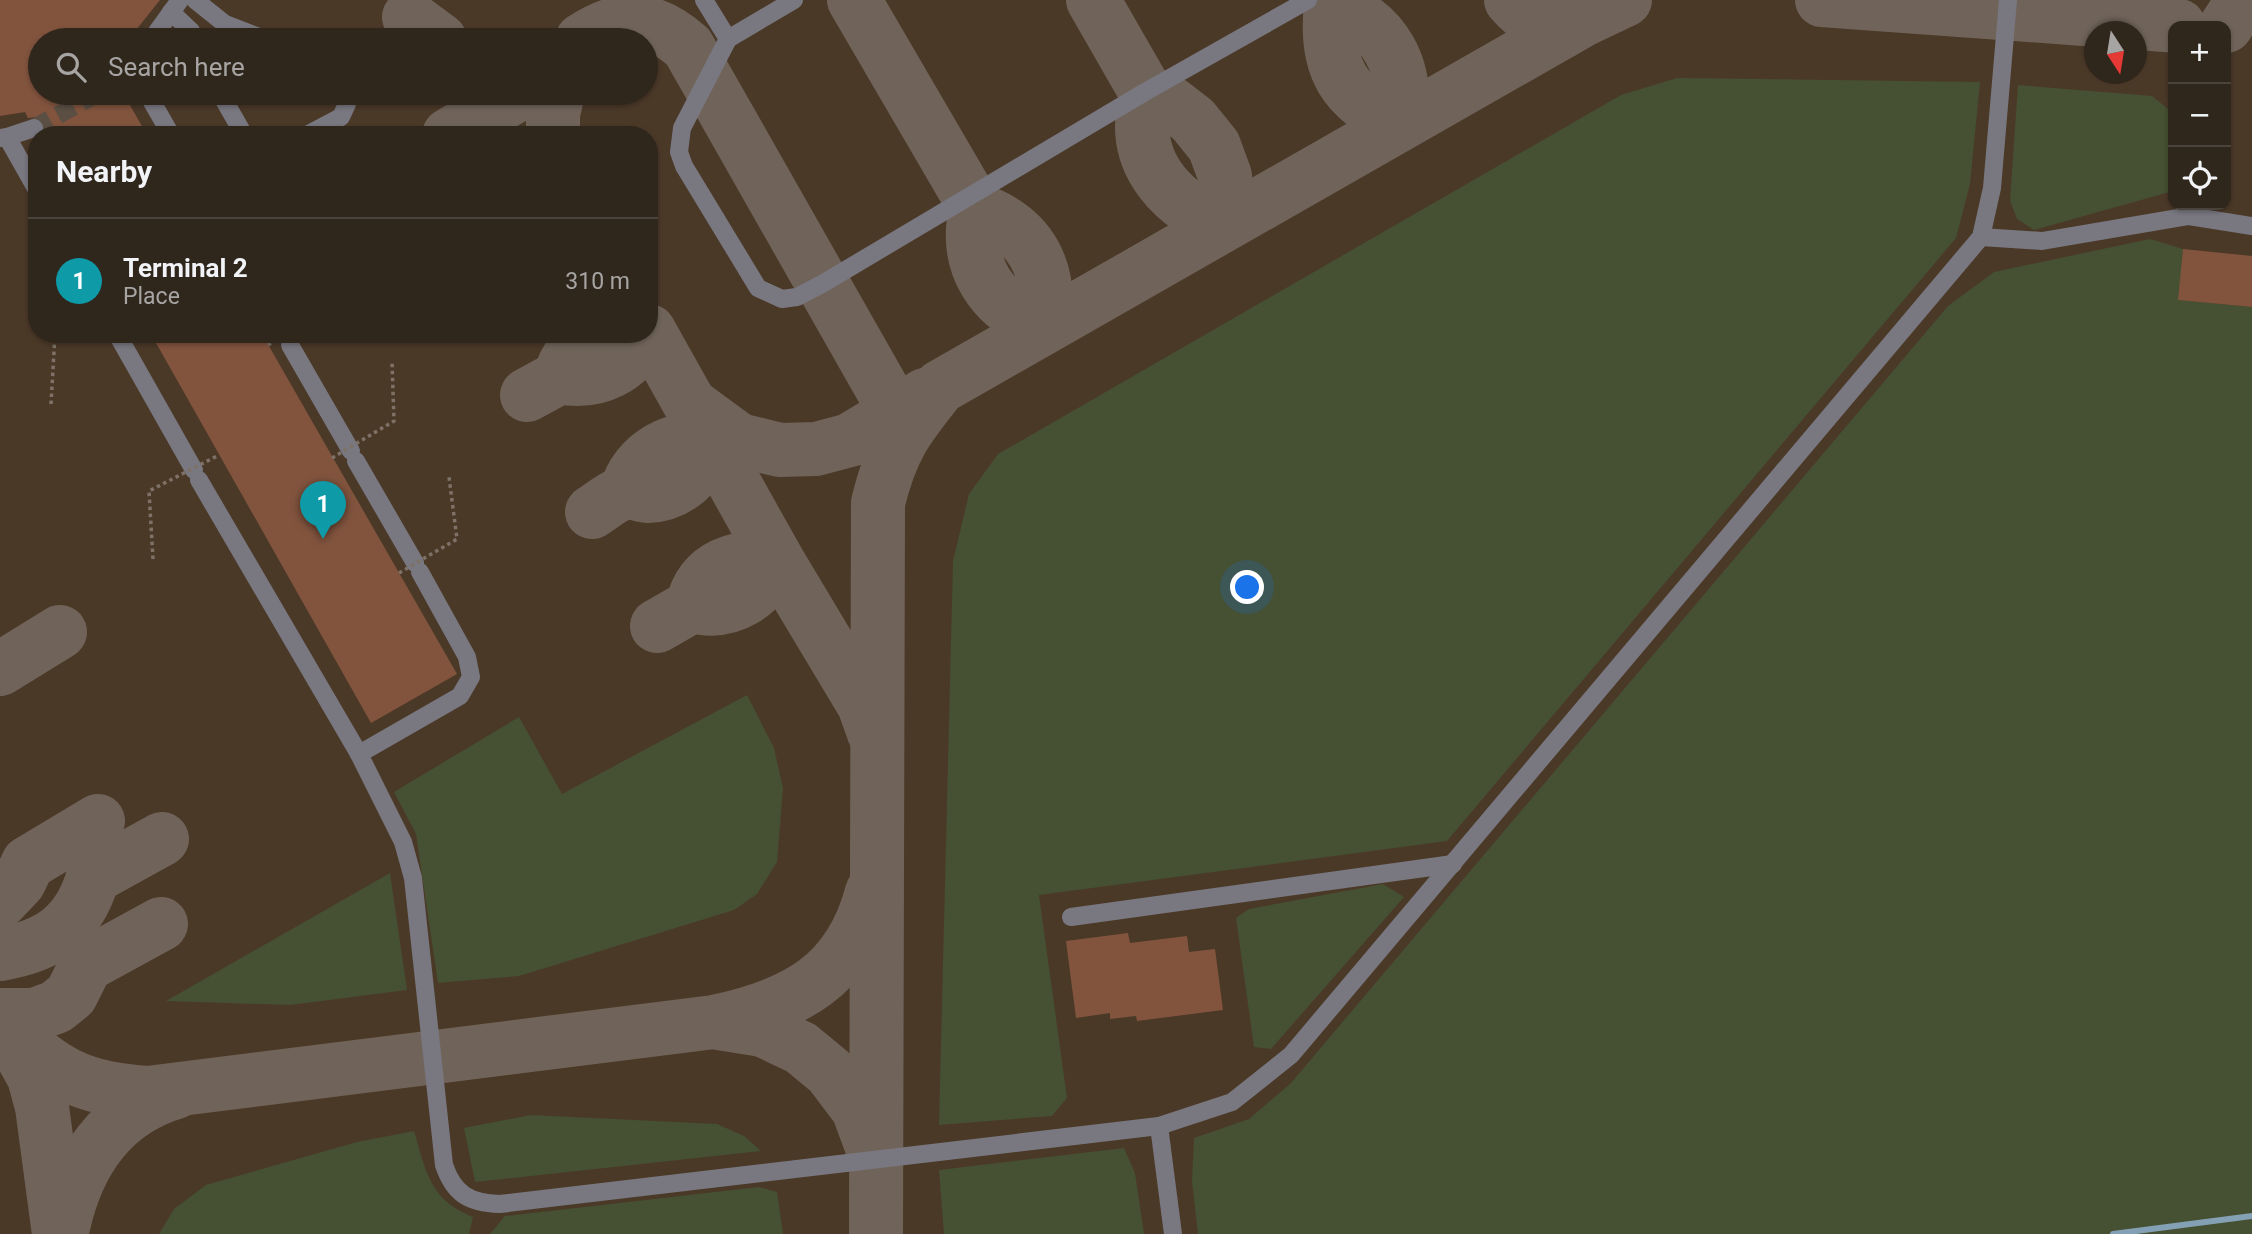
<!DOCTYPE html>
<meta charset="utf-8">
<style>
:root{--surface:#2f261c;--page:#372e25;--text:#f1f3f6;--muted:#a7a5a3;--line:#4a433b;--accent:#deb133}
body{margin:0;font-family:Roboto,sans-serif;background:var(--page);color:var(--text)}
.controls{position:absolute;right:21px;top:21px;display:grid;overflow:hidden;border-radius:14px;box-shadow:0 2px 5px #0004}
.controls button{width:63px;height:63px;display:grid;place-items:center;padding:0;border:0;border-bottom:2px solid var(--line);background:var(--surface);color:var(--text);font:35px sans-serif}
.compass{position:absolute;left:2084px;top:21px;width:63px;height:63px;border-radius:50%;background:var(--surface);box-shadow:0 2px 5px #0004;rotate:168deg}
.you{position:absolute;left:1248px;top:588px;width:24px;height:24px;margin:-18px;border:5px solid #fff;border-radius:50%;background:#1a73e8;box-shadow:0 0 0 10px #1a73e833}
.badge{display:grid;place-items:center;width:46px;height:46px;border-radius:50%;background:var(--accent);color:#fff;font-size:23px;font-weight:700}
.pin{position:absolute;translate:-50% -58px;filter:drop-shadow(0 2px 4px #0008)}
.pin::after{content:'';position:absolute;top:37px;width:24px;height:21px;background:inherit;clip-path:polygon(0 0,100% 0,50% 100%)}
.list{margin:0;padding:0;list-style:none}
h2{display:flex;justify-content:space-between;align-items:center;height:91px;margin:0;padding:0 28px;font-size:30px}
h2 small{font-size:23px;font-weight:400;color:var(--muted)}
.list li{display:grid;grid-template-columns:46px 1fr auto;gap:21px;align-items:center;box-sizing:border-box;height:126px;padding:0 28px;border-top:2px solid var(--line)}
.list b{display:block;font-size:26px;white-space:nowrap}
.list p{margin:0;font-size:23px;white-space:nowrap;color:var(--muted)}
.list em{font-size:23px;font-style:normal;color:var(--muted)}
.icon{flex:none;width:38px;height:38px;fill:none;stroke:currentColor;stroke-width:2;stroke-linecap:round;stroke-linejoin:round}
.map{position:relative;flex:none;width:2252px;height:1234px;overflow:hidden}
.search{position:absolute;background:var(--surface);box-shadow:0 2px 5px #0004;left:28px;top:28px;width:630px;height:77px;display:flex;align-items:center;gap:18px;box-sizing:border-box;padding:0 24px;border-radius:38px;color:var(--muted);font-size:26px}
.panel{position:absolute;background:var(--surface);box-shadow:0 2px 5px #0004;left:28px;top:126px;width:630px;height:217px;border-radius:28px}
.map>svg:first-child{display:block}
.built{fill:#4b3928;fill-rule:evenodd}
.green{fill:#465032}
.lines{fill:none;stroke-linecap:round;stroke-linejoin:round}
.stream{stroke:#84a0b5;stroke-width:6}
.taxiway{stroke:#70645a;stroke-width:54}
.building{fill:#82543e}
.minor-tunnel{stroke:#5b4f44;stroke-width:18;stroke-dasharray:18 9;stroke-linecap:butt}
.path{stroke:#7e7268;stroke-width:3.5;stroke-dasharray:3.5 3.5;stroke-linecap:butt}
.minor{stroke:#797880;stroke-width:18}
.path-bridge{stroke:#7e7268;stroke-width:3.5;stroke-dasharray:3.5 3.5;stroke-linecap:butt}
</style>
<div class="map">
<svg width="2252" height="1234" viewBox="0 0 2252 1234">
<rect width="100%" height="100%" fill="#3f3226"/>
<path class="built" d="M 0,0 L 2252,0 L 2252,1234 L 0,1234 ZM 2173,26 L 2226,26 L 2226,205 L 2173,205 ZM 2094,32 L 2136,32 L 2136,74 L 2094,74 ZM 40,40 L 646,40 L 646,93 L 40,93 ZM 37,135 L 649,135 L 649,334 L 37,334 Z"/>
<g class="green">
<polygon points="1677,78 1980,82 1970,184 1956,238 1447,841 1039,895 1067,1098 1052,1116 939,1125 953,561 969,494 998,454 1621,95"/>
<polygon points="2018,85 2152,96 2173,113 2173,191 2034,230 2017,219 2010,200"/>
<polygon points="2150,239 2183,249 2179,300 2252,307 2252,1234 1198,1234 1192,1182 1194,1138 1249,1119 1291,1083 1948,306 1994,272"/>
<polygon points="747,695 774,748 783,788 777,862 757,894 734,910 519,976 438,983 416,834 394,792 519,717 562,794"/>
<polygon points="390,873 407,990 290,1005 166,1001"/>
<polygon points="1383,884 1404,897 1271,1049 1254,1047 1236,918 1249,909"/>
<polygon points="531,1115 717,1124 744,1136 761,1151 475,1182 464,1128"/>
<path d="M 414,1131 C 426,1172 430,1200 473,1217 L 469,1234 L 159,1234 L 174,1209 L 206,1185 L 357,1142 Z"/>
<polygon points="1124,1148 1135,1173 1144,1234 944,1234 939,1170"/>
<polygon points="759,1187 777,1192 783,1234 490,1234 505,1216"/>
</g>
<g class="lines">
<polyline class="stream" points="2113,1234 2252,1216"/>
<g class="taxiway">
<path d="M 854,0 L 976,209 C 1031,228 1053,269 1044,326 C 992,309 963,265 976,209"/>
<path d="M 1093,0 L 1147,94 L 1171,103 L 1193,120 L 1214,146 L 1225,176 L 1227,203 L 1221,226 C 1167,201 1128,158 1147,94"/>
<path d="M 1328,0 L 1331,5 C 1386,22 1410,69 1400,124 C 1344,100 1324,67 1331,5"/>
<path d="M 1511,0 C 1525,17 1542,26 1562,32 L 1564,5"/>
<polyline points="1822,0 2179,26"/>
<polyline points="409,17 440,40"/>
<polyline points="2226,26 2243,0"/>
<path d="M 582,40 C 622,13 653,16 688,47 L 896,413"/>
<polyline points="449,135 520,93"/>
<polyline points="553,135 553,114 558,93"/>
<polyline points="649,331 776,558 864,705 874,733"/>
<path d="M 560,377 C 565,357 576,346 593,334"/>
<path d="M 527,395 L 560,377 C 598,385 629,368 647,334"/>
<polyline points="694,407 739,440 780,450 816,449 850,440 925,395"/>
<path d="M 592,512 C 602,506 615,494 626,493 C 633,491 641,496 648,496 C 680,495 701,471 713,444 C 676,430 635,456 626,492"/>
<path d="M 657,626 L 692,606 C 731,616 763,595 776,558 C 737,555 702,564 692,606"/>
<polyline points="0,669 60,632"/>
<polyline points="0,902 19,882 28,863 98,821"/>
<path d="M 0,954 C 49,946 79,926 93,877 L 162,839"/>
<polyline points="0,1015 34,1015 56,1007 71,995 86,965 161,924"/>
<polyline points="719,1023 763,1030 801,1048 830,1072 858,1109 872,1147"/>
<path d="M 8,1030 C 57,1074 81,1089 148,1093 L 714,1022 C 794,1005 850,977 872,892"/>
<polyline points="11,1036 34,1077 42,1107 59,1234"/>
<path d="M 63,1227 C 77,1163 110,1111 176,1092"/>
<path d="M 876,1234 L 878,503 C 891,449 906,429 940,387 L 1581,21 L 1625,0"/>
</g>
</g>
<g class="building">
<polygon points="0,0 160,0 128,40 40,40 40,93 123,93 147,135 43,135 44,124 37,117 28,118 25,112 0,116"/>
<polygon points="2183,249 2252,256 2252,307 2178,300"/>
<polygon points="151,334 262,334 457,674 371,723"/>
<polygon points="1128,933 1130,943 1187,936 1189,952 1215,949 1223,1010 1137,1021 1136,1016 1110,1019 1110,1013 1076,1018 1066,941"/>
</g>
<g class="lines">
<polyline class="minor-tunnel" points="34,128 99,93"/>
<polyline class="path" points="51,404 55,334"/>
<g class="minor">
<polyline points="195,0 225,24 267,40"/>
<polyline points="704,0 728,39 794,0"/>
<polyline points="171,12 191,31 195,40"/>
<polyline points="728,39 682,128 679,152 684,166 758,288 782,299 797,297 822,284 1145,92 1308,0"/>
<polyline points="151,40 180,0"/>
<polyline points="147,93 171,135"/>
<polyline points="220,93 244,135"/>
<polyline points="307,135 341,117 347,104 342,93"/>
<polyline points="7,137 34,128"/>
<polyline points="0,138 7,137 37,190"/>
<polyline points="1981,237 2042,241 2189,216 2252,226"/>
<polyline points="117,334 194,470"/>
<polyline points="290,345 351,451"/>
<polyline points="356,461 415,563"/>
<path d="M 199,480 L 359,754 L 403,842 L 413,878 L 444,1165 C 454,1194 469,1203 500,1204 L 1159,1126 L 1232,1102 L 1291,1055 L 1981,237 L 1992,188 L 2008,0"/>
<polyline points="359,754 460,696 471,677 467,657 420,572"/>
<polyline points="1071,917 1453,864"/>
<polyline points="1159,1126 1173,1234"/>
</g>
<g class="path-bridge">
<polyline points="268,345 286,334"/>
<polyline points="332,458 394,421 392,362"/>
<polyline points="153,559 149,491 219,455"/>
<polyline points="399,573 457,539 449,477"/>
</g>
</g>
</svg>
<div class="controls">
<button>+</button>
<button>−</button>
<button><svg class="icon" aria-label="locate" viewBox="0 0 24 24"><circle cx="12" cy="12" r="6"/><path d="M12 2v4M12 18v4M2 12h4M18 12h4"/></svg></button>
</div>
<svg class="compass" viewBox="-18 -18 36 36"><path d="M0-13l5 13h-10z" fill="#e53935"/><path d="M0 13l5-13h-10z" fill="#a7a5a3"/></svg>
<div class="you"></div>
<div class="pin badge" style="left:323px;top:539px;background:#0f9aa8">1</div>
<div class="search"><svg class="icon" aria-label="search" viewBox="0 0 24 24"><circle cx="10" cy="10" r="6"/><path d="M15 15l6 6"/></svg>Search here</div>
<section class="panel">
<h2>Nearby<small></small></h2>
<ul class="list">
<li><span class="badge" style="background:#0f9aa8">1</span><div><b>Terminal 2</b><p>Place</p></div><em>310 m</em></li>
</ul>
</section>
</div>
